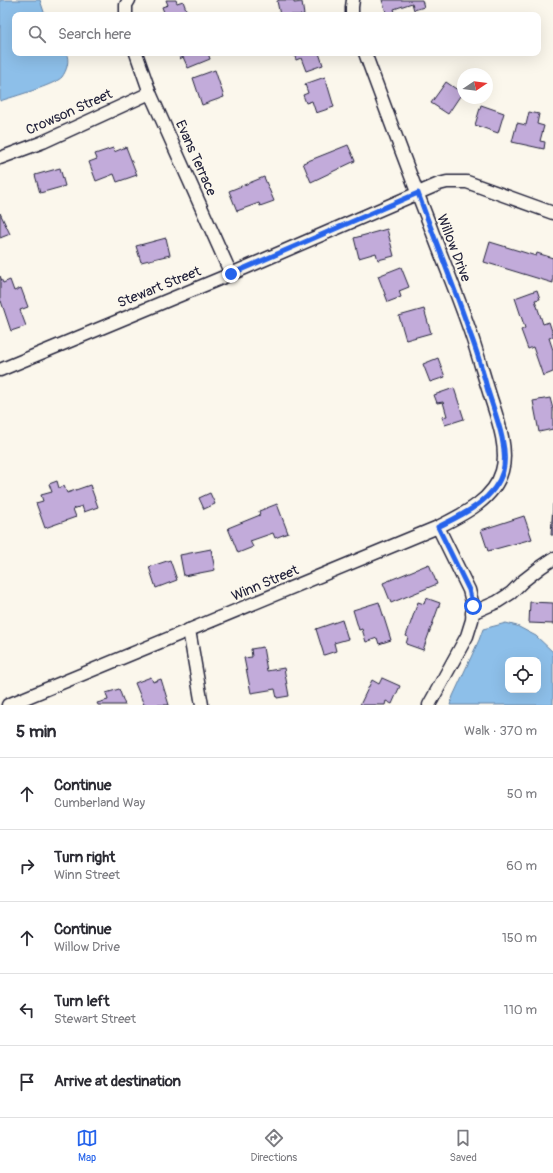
<!DOCTYPE html>
<meta charset="utf-8">
<style>
:root{--surface:#fff;--page:#f2f2f3;--text:#2b2b33;--muted:#7c7c81;--line:#e1e1e2;--accent:#2563eb}
body{margin:0;font-family:Pangolin,sans-serif;background:var(--page);color:var(--text)}
.controls{position:absolute;right:12px;bottom:12px;display:grid;overflow:hidden;border-radius:8px;box-shadow:0 4px 16px #0002}
.controls button{width:36px;height:36px;display:grid;place-items:center;padding:0;border:0;border-bottom:1px solid var(--line);background:var(--surface);color:var(--text);font:20px sans-serif}
.compass{position:absolute;left:457px;top:68px;width:36px;height:36px;border-radius:50%;background:var(--surface);box-shadow:0 4px 16px #0002;rotate:77deg}
.stop{position:absolute;width:12px;height:12px;margin:-9px;border:3px solid #2563eb;border-radius:50%;background:#fff}
.stop.end{background:#2563eb;border-color:#fff;box-shadow:0 1px 4px #0008}
.list{margin:0;padding:0;list-style:none}
h2{display:flex;justify-content:space-between;align-items:center;height:52px;margin:0;padding:0 16px;font-size:17px}
h2 small{font-size:13px;font-weight:400;color:var(--muted)}
.list li{display:grid;grid-template-columns:26px 1fr auto;gap:12px;align-items:center;box-sizing:border-box;height:72px;padding:0 16px;border-top:1px solid var(--line)}
.list b{display:block;font-size:15px;white-space:nowrap}
.list p{margin:0;font-size:13px;white-space:nowrap;color:var(--muted)}
.list em{font-size:13px;font-style:normal;color:var(--muted)}
.icon{flex:none;width:22px;height:22px;fill:none;stroke:currentColor;stroke-width:2;stroke-linecap:round;stroke-linejoin:round}
.map{position:relative;flex:none;width:553px;height:705px;overflow:hidden}
.search{position:absolute;background:var(--surface);box-shadow:0 4px 16px #0002;left:12px;right:12px;top:12px;height:44px;display:flex;align-items:center;gap:10px;box-sizing:border-box;padding:0 14px;border-radius:8px;color:var(--muted);font-size:15px}
.sheet{height:412px;background:var(--surface)}
nav{display:flex;justify-content:space-around;align-items:center;box-sizing:border-box;height:56px;border-top:1px solid var(--line);background:var(--surface);font-size:11px;color:var(--muted)}
nav a{display:grid;justify-items:center;gap:2px}
nav .on{color:var(--accent)}
.map>svg:first-child{display:block}
.water{fill:#8dbfe9;stroke:#6280a3;fill-rule:evenodd}
.building{fill:#c2abda;stroke:#22223b}
.lines{fill:none;stroke-linecap:round;stroke-linejoin:round}
.street-casing{stroke:#22223b;stroke-width:15}
.street{stroke:#fbf7ec;stroke-width:12}
.route{stroke:#2563eb;stroke-width:5}
.labels{text-anchor:middle;dominant-baseline:central;stroke-width:4;stroke-linejoin:round;paint-order:stroke}
.street-label{font-size:14px;fill:#22223b;stroke:#fbf7ec}
</style>
<div class="map">
<svg width="553" height="705" viewBox="0 0 553 705">
<rect width="100%" height="100%" fill="#fbf7ec"/>
<filter id="ink" filterUnits="userSpaceOnUse"><feTurbulence type="fractalNoise" baseFrequency=".025" numOctaves="2"/><feDisplacementMap in="SourceGraphic" scale="8" xChannelSelector="R" yChannelSelector="G"/><feConvolveMatrix kernelMatrix="1 2 1 2 8 2 1 2 1" color-interpolation-filters="sRGB"/></filter>
<g filter="url(#ink)">
<g class="water">
<path d="M 0,0 L 40,0 L 45,15 L 15,15 L 15,53 L 66,53 C 70,60 67,70 62,77 C 55,85 12,97 0,101 Z"/>
<path d="M 506,623 L 517,626 L 536,636 L 553,652 L 553,705 L 450,705 L 453,696 L 479,640 L 483,629 ZM 508,660 L 538,660 L 538,690 L 508,690 Z"/>
</g>
<g class="building">
<polygon points="166,0 176,0 177,3 183,1 188,15 165,15 162,7 168,5"/>
<polygon points="280,0 294,0 294,3 302,2 304,15 280,15 277,1"/>
<polygon points="382,0 422,0 424,7 414,10 412,3 394,9 396,15 387,15"/>
<polygon points="178,53 208,53 210,59 188,68 183,57 180,59"/>
<polygon points="294,53 319,53 323,65 306,71 301,58 296,60"/>
<polygon points="215,70 224,97 202,105 193,78"/>
<polygon points="325,77 334,107 316,113 312,101 306,103 303,95 308,93 305,84"/>
<polygon points="446,82 462,93 448,114 431,103"/>
<polygon points="481,105 504,113 498,133 475,125"/>
<polygon points="529,112 539,114 537,124 544,126 540,141 545,142 544,149 512,142 517,123 526,125"/>
<polygon points="348,145 355,161 311,182 303,163"/>
<polygon points="126,147 137,175 117,182 114,174 96,181 89,162 97,159 95,154 113,148 114,152"/>
<polygon points="60,168 65,186 40,193 35,175"/>
<polygon points="264,177 274,201 260,206 259,203 237,211 229,191"/>
<polygon points="0,213 10,234 0,238"/>
<polygon points="387,229 394,256 378,260 376,253 359,258 354,238"/>
<polygon points="166,238 170,255 141,262 136,246"/>
<polygon points="490,242 536,256 537,253 553,258 553,283 484,262"/>
<polygon points="401,267 409,287 399,291 401,297 388,302 378,276"/>
<polygon points="0,276 3,283 10,280 14,291 21,288 28,307 20,310 26,326 11,331 1,301 0,302"/>
<polygon points="537,290 540,299 535,300 543,324 549,322 553,334 553,337 549,338 553,350 553,372 543,376 533,347 528,349 521,330 525,328 515,298"/>
<polygon points="424,309 431,333 406,340 399,316"/>
<polygon points="438,358 445,377 430,382 423,364"/>
<polygon points="454,388 464,419 445,425 442,417 447,416 443,402 437,403 434,395"/>
<polygon points="550,398 553,409 553,429 539,432 533,401"/>
<polygon points="57,481 59,488 64,486 67,493 90,485 98,507 84,512 82,506 73,509 76,517 45,528 36,503 43,501 41,495 52,492 49,484"/>
<polygon points="210,493 215,504 204,509 199,498"/>
<polygon points="277,504 288,533 275,538 273,533 250,541 253,547 238,553 228,528 260,515 259,511"/>
<polygon points="553,504 553,535 551,535"/>
<polygon points="524,516 532,539 488,551 481,530"/>
<polygon points="211,549 215,570 184,576 180,555"/>
<polygon points="170,560 177,580 156,588 149,567"/>
<polygon points="429,564 437,584 391,603 383,583"/>
<polygon points="426,598 440,603 423,650 406,644 408,637 406,636 418,602 424,604"/>
<polygon points="379,602 391,640 379,644 377,638 366,642 362,629 359,630 353,610"/>
<polygon points="530,602 553,603 553,624 529,623"/>
<polygon points="342,620 348,639 334,643 336,651 324,655 316,629"/>
<polygon points="263,647 267,671 284,668 289,696 277,698 275,689 251,693 244,658 252,657 251,649"/>
<polygon points="151,677 153,682 161,679 169,705 144,705 135,683"/>
<polygon points="382,678 400,686 392,704 386,701 385,705 360,705 372,680 379,684"/>
<polygon points="119,689 125,705 98,705 97,703 108,700 106,693"/>
</g>
<g class="lines">
<defs>
<g id="street">
<polyline points="126,15 126,5 129,0"/>
<polyline points="352,15 352,7 353,0"/>
<polyline points="136,53 150,93 231,274"/>
<polyline points="0,158 43,142 150,93"/>
<polyline points="0,370 231,274 439,184 447,182 467,182 553,213"/>
<polyline points="472,613 497,602 511,593 523,581 541,567 553,559"/>
<polyline points="189,630 202,705"/>
<path d="M 8,705 L 438,527 C 462,515 494,500 502,471 C 509,447 496,415 489,392 C 483,373 478,355 472,337 C 459,298 443,261 429,223 C 407,167 386,110 365,53"/>
<polyline points="429,705 467,636 472,620 473,606 469,590 438,527"/>
</g>
</defs>
<use href="#street" class="street-casing"/>
<use href="#street" class="street"/>
</g>
</g>
<g class="lines" filter="url(#ink)">
<path class="route" d="M 231,274 L 418,193 C 435,241 455,288 471,336 C 478,354 483,373 488,391 C 495,414 509,447 503,471 C 495,500 462,515 438,527 L 469,590 L 473,606"/>
</g>
<g class="labels">
<g class="street-label">
<text transform="translate(69 112) rotate(-24)">Crowson Street</text>
<text transform="translate(196 158) rotate(66)">Evans Terrace</text>
<text transform="translate(454 248) rotate(69)">Willow Drive</text>
<text transform="translate(159 287) rotate(-22)">Stewart Street</text>
<text transform="translate(265 583) rotate(-23)">Winn Street</text>
</g>
</g>
</svg>
<div class="controls">
<button><svg class="icon" aria-label="locate" viewBox="0 0 24 24"><circle cx="12" cy="12" r="6"/><path d="M12 2v4M12 18v4M2 12h4M18 12h4"/></svg></button>
</div>
<svg class="compass" viewBox="-18 -18 36 36"><path d="M0-13l5 13h-10z" fill="#e53935"/><path d="M0 13l5-13h-10z" fill="#7c7c81"/></svg>
<div class="stop" style="left:473px;top:606px"></div>
<div class="stop end" style="left:231px;top:274px"></div>
<div class="search"><svg class="icon" aria-label="search" viewBox="0 0 24 24"><circle cx="10" cy="10" r="6"/><path d="M15 15l6 6"/></svg>Search here</div>
</div>
<section class="sheet">
<h2>5 min<small>Walk · 370 m</small></h2>
<ul class="list">
<li><svg class="icon" aria-label="ahead" viewBox="0 0 24 24"><path d="M12 20V5M6 11l6-6 6 6"/></svg><div><b>Continue</b><p>Cumberland Way</p></div><em>50 m</em></li>
<li><svg class="icon" aria-label="right" viewBox="0 0 24 24"><path d="M7 20v-9h11M14 6l5 5-5 5"/></svg><div><b>Turn right</b><p>Winn Street</p></div><em>60 m</em></li>
<li><svg class="icon" aria-label="ahead" viewBox="0 0 24 24"><path d="M12 20V5M6 11l6-6 6 6"/></svg><div><b>Continue</b><p>Willow Drive</p></div><em>150 m</em></li>
<li><svg class="icon" aria-label="left" viewBox="0 0 24 24"><path d="M17 20v-9H6M10 6l-5 5 5 5"/></svg><div><b>Turn left</b><p>Stewart Street</p></div><em>110 m</em></li>
<li><svg class="icon" aria-label="arrive" viewBox="0 0 24 24"><path d="M6 21V4h12l-3 4 3 4H6"/></svg><div><b>Arrive at destination</b></div></li>
</ul>
</section>
<nav>
<a class="on"><svg class="icon" aria-label="map" viewBox="0 0 24 24"><path d="M3 6l6-2 6 2 6-2v14l-6 2-6-2-6 2zM9 4v14M15 6v14"/></svg>Map</a>
<a><svg class="icon" aria-label="directions" viewBox="0 0 24 24"><path d="M12 3l9 9-9 9-9-9zM9 14v-3h6M13 9l2 2-2 2"/></svg>Directions</a>
<a><svg class="icon" aria-label="saved" viewBox="0 0 24 24"><path d="M7 4h10v16l-5-4-5 4z"/></svg>Saved</a>
</nav>
